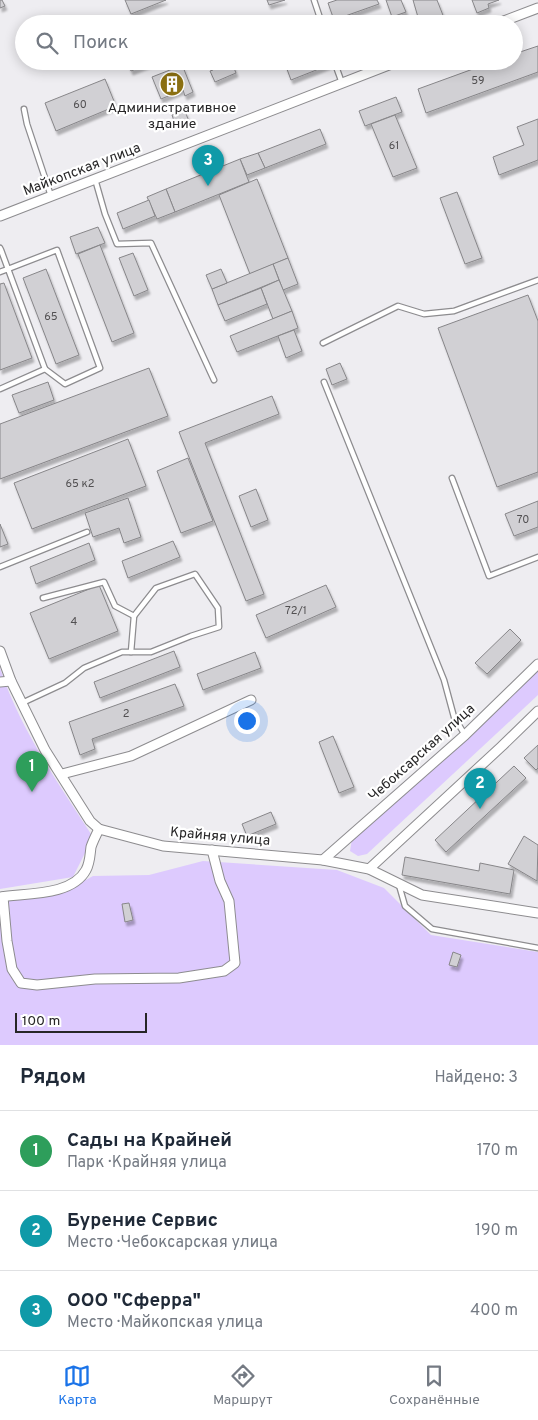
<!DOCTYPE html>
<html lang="ru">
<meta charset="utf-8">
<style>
:root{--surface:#fff;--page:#f2f2f3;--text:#1f2937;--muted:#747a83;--line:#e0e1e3;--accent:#1a73e8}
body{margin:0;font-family:Overpass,sans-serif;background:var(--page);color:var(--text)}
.scale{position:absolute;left:15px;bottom:12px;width:132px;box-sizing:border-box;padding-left:5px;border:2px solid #272627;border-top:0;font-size:14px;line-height:18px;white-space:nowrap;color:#272627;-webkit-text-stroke:4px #fff;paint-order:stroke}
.you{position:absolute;left:246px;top:720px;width:18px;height:18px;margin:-12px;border:4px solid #fff;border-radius:50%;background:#1a73e8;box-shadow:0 0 0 8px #1a73e833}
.badge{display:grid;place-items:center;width:32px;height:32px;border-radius:50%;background:var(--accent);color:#fff;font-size:16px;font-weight:700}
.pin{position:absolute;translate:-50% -41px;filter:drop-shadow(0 1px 2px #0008)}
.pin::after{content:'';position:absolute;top:26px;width:18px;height:15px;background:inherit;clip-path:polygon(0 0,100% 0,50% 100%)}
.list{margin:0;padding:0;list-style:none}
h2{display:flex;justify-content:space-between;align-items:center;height:65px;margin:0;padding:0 20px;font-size:21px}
h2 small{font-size:16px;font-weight:400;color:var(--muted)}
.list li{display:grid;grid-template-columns:32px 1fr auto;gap:15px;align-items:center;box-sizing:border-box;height:80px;padding:0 20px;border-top:1px solid var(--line)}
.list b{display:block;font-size:19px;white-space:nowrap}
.list p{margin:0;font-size:16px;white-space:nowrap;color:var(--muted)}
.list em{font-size:16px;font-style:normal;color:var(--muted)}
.icon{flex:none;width:28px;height:28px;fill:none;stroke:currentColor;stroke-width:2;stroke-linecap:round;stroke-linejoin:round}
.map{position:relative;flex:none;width:538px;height:1045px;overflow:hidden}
.search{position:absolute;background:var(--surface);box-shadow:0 2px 12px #0003;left:15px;right:15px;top:15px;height:55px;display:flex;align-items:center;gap:12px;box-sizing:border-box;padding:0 18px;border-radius:28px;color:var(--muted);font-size:19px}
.sheet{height:305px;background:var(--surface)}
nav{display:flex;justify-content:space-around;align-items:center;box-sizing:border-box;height:70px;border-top:1px solid var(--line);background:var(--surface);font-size:14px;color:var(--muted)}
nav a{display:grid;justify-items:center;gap:2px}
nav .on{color:var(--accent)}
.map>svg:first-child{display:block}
.green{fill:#ddcafe}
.building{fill:#d1d0d4;stroke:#878689;filter:url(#shadow)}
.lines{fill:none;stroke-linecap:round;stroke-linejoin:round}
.lane-casing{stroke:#8d8c8f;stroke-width:7}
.street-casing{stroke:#8d8c8f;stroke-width:11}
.lane{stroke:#fff;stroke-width:4.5}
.street{stroke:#fff;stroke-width:9}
.labels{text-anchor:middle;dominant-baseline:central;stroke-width:4.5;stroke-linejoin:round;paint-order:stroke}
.number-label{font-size:11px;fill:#525052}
.poi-label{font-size:14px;fill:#272627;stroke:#fff}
.street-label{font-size:14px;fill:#272627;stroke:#fff}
</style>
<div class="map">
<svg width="538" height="1045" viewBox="0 0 538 1045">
<defs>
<filter id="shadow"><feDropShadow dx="2" dy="4" stdDeviation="1" flood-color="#0004"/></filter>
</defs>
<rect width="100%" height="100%" fill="#eeedf1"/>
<g class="green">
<polygon points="538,667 538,695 367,854 358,856 350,851 352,839"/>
<path d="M 0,668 C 20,729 58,783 93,837 L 73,877 L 0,889 Z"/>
<polygon points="203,861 337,870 384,888 431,935 538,952 538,1045 0,1045 0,899 66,891 93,876 149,875"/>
</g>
<g class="building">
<polygon points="0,0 2,0 5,6 0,8"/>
<polygon points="125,0 166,0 131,14"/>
<polygon points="267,0 285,0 269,5"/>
<polygon points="337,0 377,0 379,4 334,20 328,3"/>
<polygon points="386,0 401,0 406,12 392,17"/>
<polygon points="413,0 437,0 446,23 420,24"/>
<polygon points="472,0 499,0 488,4 489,8 477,13"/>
<polygon points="538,46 538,72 426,113 418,89 495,61 514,61 514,54"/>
<polygon points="127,61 147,61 149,64 131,71"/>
<polygon points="214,61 220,61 221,67 232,63 236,73 215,82 210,71 213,70 210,63"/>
<polygon points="284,61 327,61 329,65 291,80"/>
<polygon points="183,67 193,92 185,96 183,90 161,99 152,77 175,68 176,69"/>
<polygon points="105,79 116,106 56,131 45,103"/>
<polygon points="396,97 402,112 365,126 359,111"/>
<polygon points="185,111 188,119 175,124 172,115"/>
<polygon points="395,115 417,168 393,177 371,124"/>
<polygon points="538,119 538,160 499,175 493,157 524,145 517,127"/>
<polygon points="320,129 326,144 265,168 258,153"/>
<polygon points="258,153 265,168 247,175 240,159"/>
<polygon points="240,159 249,182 175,212 166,189"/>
<polygon points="257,179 288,258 250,274 219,195"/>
<polygon points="166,189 175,212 157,219 147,197"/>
<polygon points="457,192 482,258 465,264 440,198"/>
<polygon points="149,200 155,216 123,229 117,213"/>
<polygon points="98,227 105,243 76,254 70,237"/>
<polygon points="100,245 134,333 112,342 78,254"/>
<polygon points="133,253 148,290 134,296 119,258"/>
<polygon points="288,258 298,284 283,290 273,264"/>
<polygon points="273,264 279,280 218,305 212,289"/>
<polygon points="46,269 79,355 56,364 23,278"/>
<polygon points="221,269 227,283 212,289 206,275"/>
<polygon points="279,280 292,311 273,319 261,288"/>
<polygon points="4,283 32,358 0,370 0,284"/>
<polygon points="261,288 267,304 225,321 218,305"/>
<polygon points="528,295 538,321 538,472 497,487 438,328"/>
<polygon points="292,311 298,328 237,352 230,336"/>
<polygon points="294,330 302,351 286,358 278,336"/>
<polygon points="340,363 347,379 332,385 326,369"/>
<polygon points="149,368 168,416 0,479 0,424"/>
<polygon points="48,382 54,400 19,413 12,395"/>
<polygon points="272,396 279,414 205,443 264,594 246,601 179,432"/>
<polygon points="128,439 146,486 32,529 14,483"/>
<polygon points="188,458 213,521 181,533 157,471"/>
<polygon points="256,489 268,520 251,527 239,496"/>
<polygon points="128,498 141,537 124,543 119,528 93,537 85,513"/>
<polygon points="538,501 538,527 514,536 505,514"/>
<polygon points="0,524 8,544 0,547"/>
<polygon points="173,541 180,557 128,578 122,561"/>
<polygon points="89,543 95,560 36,584 30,567"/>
<polygon points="99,585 118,631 49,659 30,613"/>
<polygon points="326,585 336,607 266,638 256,615"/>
<polygon points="510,629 521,640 487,674 475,663"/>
<polygon points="174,651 180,667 100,698 94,682"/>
<polygon points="255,652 261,668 203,690 197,674"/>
<polygon points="175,684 184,706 92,739 95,749 80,755 69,722"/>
<polygon points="333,736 354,787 339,793 319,742"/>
<polygon points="538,745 538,768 536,770 524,758"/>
<polygon points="514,766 526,778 446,852 435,840"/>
<polygon points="271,812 276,824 247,836 242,824"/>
<polygon points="524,836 538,845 537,881 508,864"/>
<polygon points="405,857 479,871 480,863 514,870 510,894 402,875"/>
<polygon points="129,903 133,920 125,922 122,904"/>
<polygon points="453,952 461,955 457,967 449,965"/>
</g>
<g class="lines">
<defs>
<g id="lane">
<polyline points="314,0 322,24"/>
<polyline points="334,61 342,83"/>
<polyline points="24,109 27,124 51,196"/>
<polyline points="95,179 105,214 117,244 151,243 214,380"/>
<polyline points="0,248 1,250 45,369 65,384 100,368 57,250 8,269 0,272"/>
<polyline points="323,343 398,306 424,314 454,311 538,280"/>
<polyline points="324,382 444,680 454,717 465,735"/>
<polyline points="0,389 45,369"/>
<polyline points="452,478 489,576 538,557"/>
<polyline points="0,567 87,532"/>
<polyline points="131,652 134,616"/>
<polyline points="22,703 65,683 84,668 122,652 151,652 191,636 219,627 218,608 195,574 156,588 134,616 115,606 104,582 43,598"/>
<polyline points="399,885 405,906 432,929 538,948"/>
</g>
<g id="street">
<polyline points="496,24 538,8"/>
<polyline points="0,216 399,61"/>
<polyline points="0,651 11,681 45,750 90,821 99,829 163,846 323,860 369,869 422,895 538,913"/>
<polyline points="0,682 11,681"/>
<polyline points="62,774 131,756 251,700"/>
<polyline points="323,860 465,735 538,664"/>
<polyline points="369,869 502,746 538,711"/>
<path d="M 0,897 C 27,893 72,896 86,870 C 90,863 90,854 91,847 C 93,841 96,835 99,829"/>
<polyline points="3,897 7,941 12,969 21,983 37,985 95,979 179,978 224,971 235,963 229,901 220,881 212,850"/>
</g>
</defs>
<use href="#lane" class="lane-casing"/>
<use href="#street" class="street-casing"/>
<use href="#lane" class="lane"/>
<use href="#street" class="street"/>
</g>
<defs>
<symbol id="building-disc" viewBox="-11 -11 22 22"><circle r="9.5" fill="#8b7012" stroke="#fff"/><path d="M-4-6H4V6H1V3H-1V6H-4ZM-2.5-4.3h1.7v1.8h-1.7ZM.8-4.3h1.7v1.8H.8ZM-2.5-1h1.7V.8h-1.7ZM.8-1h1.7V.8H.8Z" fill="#fff"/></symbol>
</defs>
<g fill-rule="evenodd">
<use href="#building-disc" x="158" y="70" width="28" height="28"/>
</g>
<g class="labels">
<g class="number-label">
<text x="478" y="81">59</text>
<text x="80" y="105">60</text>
<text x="394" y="146">61</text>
<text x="51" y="317">65</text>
<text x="80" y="484">65 к2</text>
<text x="523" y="520">70</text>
<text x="296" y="611">72/1</text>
<text x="74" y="622">4</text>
<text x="126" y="714">2</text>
</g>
<g class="poi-label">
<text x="172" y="108">Административное<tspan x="172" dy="16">здание</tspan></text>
</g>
<g class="street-label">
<text transform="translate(82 170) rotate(-21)">Майкопская улица</text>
<text transform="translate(422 753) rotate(-42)">Чебоксарская улица</text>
<text transform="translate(220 837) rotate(5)">Крайняя улица</text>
</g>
</g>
</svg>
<div class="scale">100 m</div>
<div class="you"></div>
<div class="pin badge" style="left:32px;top:792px;background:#2e9e5b">1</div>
<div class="pin badge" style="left:480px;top:809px;background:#0f9aa8">2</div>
<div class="pin badge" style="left:208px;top:186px;background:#0f9aa8">3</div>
<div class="search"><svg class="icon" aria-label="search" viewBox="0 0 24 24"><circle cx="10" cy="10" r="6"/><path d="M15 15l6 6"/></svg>Поиск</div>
</div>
<section class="sheet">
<h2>Рядом<small>Найдено: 3</small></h2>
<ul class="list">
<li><span class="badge" style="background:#2e9e5b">1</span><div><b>Сады на Крайней</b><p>Парк · Крайняя улица</p></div><em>170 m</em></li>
<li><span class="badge" style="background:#0f9aa8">2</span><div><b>Бурение Сервис</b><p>Место · Чебоксарская улица</p></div><em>190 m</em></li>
<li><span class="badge" style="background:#0f9aa8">3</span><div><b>ООО &quot;Сферра&quot;</b><p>Место · Майкопская улица</p></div><em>400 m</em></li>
</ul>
</section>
<nav>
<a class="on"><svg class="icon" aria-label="map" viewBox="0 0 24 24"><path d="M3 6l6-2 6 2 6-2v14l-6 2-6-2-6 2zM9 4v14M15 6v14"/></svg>Карта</a>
<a><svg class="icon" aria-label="directions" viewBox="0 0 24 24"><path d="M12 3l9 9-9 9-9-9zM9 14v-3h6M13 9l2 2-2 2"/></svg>Маршрут</a>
<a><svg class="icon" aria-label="saved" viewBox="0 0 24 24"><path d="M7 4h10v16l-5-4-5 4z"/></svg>Сохранённые</a>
</nav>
